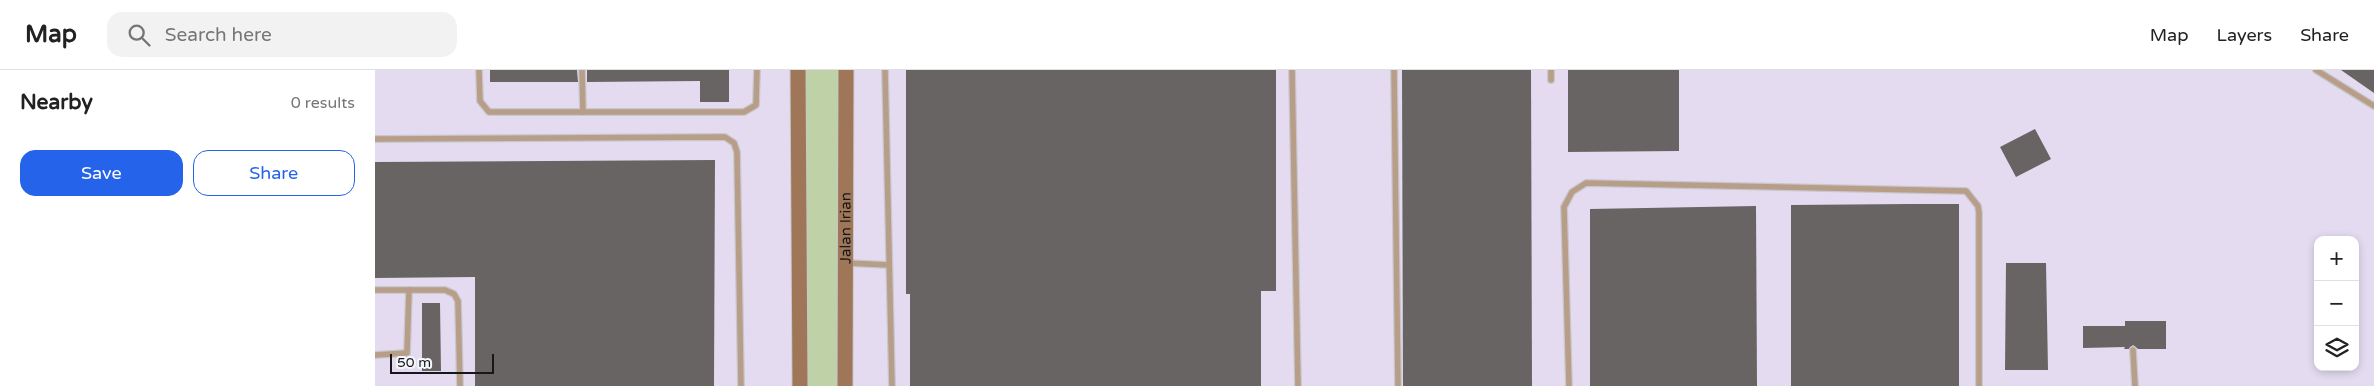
<!DOCTYPE html>
<meta charset="utf-8">
<style>
:root{--surface:#fff;--page:#f2f2f2;--text:#222;--muted:#767676;--line:#e0e0e0;--accent:#2563eb}
body{margin:0;font-family:"Varela Round",sans-serif;background:var(--page);color:var(--text)}
.controls{position:absolute;right:15px;bottom:15px;display:grid;overflow:hidden;border-radius:10px;box-shadow:0 2px 8px #0003}
.controls button{width:45px;height:45px;display:grid;place-items:center;padding:0;border:0;border-bottom:1px solid var(--line);background:var(--surface);color:var(--text);font:25px sans-serif}
.scale{position:absolute;left:15px;bottom:12px;width:104px;box-sizing:border-box;padding-left:5px;border:2px solid #161719;border-top:0;font-size:14px;line-height:18px;white-space:nowrap;color:#161719;-webkit-text-stroke:4px #f4f7fb;paint-order:stroke}
.list{margin:0;padding:0;list-style:none}
h2{display:flex;justify-content:space-between;align-items:center;height:65px;margin:0;padding:0 20px;font-size:21px}
h2 small{font-size:16px;font-weight:400;color:var(--muted)}
.actions{display:flex;gap:10px;padding:15px 20px}
.actions a{flex:1;padding:11px 0;border:1px solid var(--accent);border-radius:15px;text-align:center;font-size:18px;color:var(--accent)}
.actions .main{background:var(--accent);color:#fff}
.icon{flex:none;width:28px;height:28px;fill:none;stroke:currentColor;stroke-width:2;stroke-linecap:round;stroke-linejoin:round}
.map{position:relative;flex:none;width:1999px;height:316px;overflow:hidden}
header{display:flex;align-items:center;gap:30px;box-sizing:border-box;height:70px;padding:0 25px;background:var(--surface);border-bottom:1px solid var(--line)}
header strong{font-size:24px}
nav{display:flex;gap:28px;margin-inline-start:auto;font-size:18px}
.search{width:350px;height:45px;background:var(--page);display:flex;align-items:center;gap:12px;box-sizing:border-box;padding:0 18px;border-radius:15px;color:var(--muted);font-size:19px}
main{display:flex}
aside{flex:1;background:var(--surface)}
.map>svg:first-child{display:block}
.industrial{fill:#e4dbf0;fill-rule:evenodd}
.green{fill:#bfd2a7}
.building{fill:#686463}
.lines{fill:none;stroke-linecap:round;stroke-linejoin:round}
.lane-casing{stroke:#c6c8cb;stroke-width:8}
.secondary-casing{stroke:#c6c8cb;stroke-width:17}
.lane{stroke:#b89d88;stroke-width:5.5}
.secondary{stroke:#9f7758;stroke-width:15}
.labels{text-anchor:middle;dominant-baseline:central;stroke-width:5;stroke-linejoin:round;paint-order:stroke}
.street-label{font-size:15px;fill:#161719;stroke:#f4f7fb}
</style>
<header>
<strong>Map</strong>
<div class="search"><svg class="icon" aria-label="search" viewBox="0 0 24 24"><circle cx="10" cy="10" r="6"/><path d="M15 15l6 6"/></svg>Search here</div>
<nav><a>Map</a><a>Layers</a><a>Share</a></nav>
</header>
<main>
<aside>
<h2>Nearby<small>0 results</small></h2>
<ul class="list">
</ul>
<div class="actions"><a class="main">Save</a><a>Share</a></div>
</aside>
<div class="map">
<svg width="1999" height="316" viewBox="0 0 1999 316">
<rect width="100%" height="100%" fill="#e7eaed"/>
<path class="industrial" d="M 0,0 L 1999,0 L 1999,316 L 0,316 ZM 1943,170 L 1980,170 L 1980,297 L 1943,297 Z"/>
<polygon class="green" points="423,0 469,0 470,316 425,316"/>
<g class="building">
<polygon points="115,0 202,0 203,12 115,12"/>
<polygon points="212,0 354,0 354,32 325,32 325,11 212,12"/>
<polygon points="531,0 901,0 901,221 886,221 886,316 535,316 535,224 531,224"/>
<polygon points="1027,0 1156,0 1157,316 1028,316"/>
<polygon points="1193,0 1304,0 1304,81 1193,82"/>
<polygon points="1966,0 1999,0 1999,23"/>
<polygon points="1660,59 1676,89 1641,107 1625,77"/>
<polygon points="340,90 339,316 100,316 100,207 0,208 0,92"/>
<polygon points="1534,134 1584,134 1584,316 1416,316 1416,135"/>
<polygon points="1381,136 1382,316 1215,316 1215,139"/>
<polygon points="1631,193 1671,193 1673,300 1630,300"/>
<polygon points="47,233 65,233 66,301 47,301"/>
<polygon points="1750,251 1791,251 1791,279 1763,279 1758,275 1754,279 1749,279 1750,277 1708,278 1708,256 1750,256"/>
</g>
<g class="lines">
<defs>
<g id="lane">
<polyline points="104,0 105,31 114,42 369,42 381,35 382,0"/>
<polyline points="207,0 208,42"/>
<polyline points="510,0 517,316"/>
<polyline points="917,0 923,316"/>
<polyline points="1019,0 1023,316"/>
<polyline points="1176,0 1176,10"/>
<polyline points="1941,0 1999,36"/>
<polyline points="0,69 350,67 359,73 362,82 366,316"/>
<polyline points="472,193 514,195"/>
<polyline points="0,220 70,220 79,224 83,231 85,316"/>
<polyline points="1758,280 1760,316"/>
<polyline points="0,285 32,283 34,220"/>
<polyline points="1194,316 1189,137 1197,122 1211,113 1591,121 1603,136 1604,143 1604,316"/>
</g>
<g id="secondary">
<polyline points="423,0 425,316"/>
<path id="s1" d="M 470,316 L 471,0"/>
</g>
</defs>
<use href="#lane" class="lane-casing"/>
<use href="#secondary" class="secondary-casing"/>
<use href="#lane" class="lane"/>
<use href="#secondary" class="secondary"/>
</g>
<g class="labels">
<g class="street-label">
<text stroke="none"><textPath href="#s1" startOffset="158">Jalan Irian</textPath></text>
</g>
</g>
</svg>
<div class="controls">
<button>+</button>
<button>−</button>
<button><svg class="icon" aria-label="layers" viewBox="0 0 24 24"><path d="M12 4l9 5-9 5-9-5zM3 14l9 5 9-5"/></svg></button>
</div>
<div class="scale">50 m</div>
</div>
</main>
